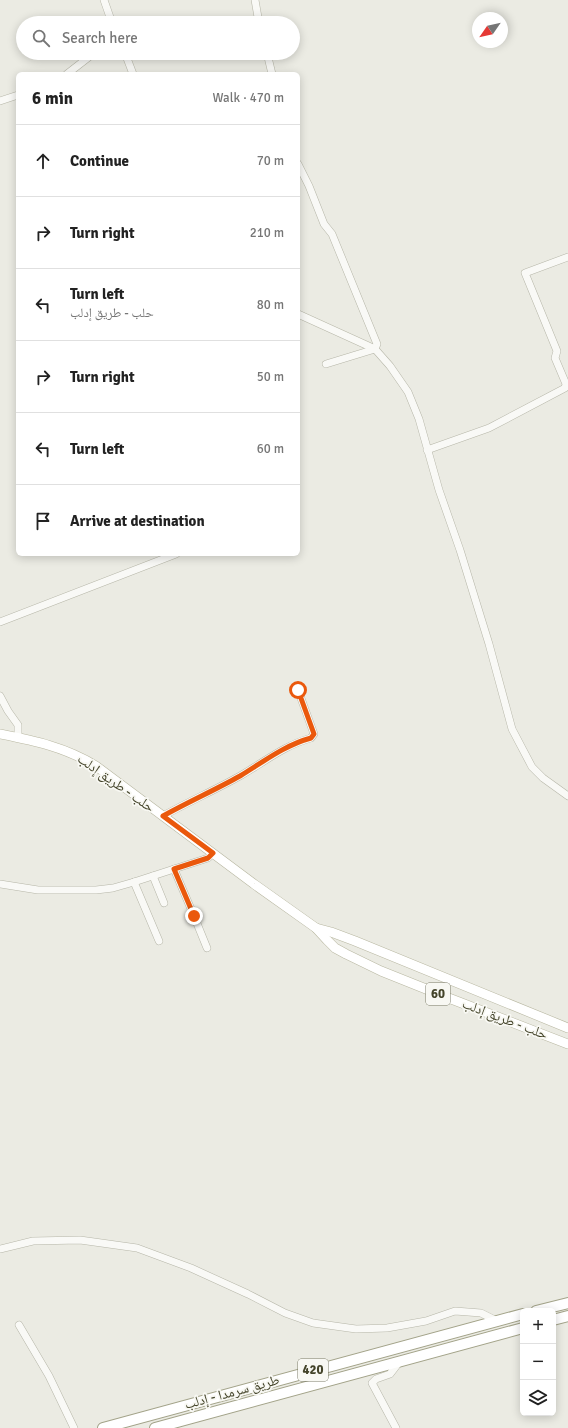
<!DOCTYPE html>
<meta charset="utf-8">
<style>
:root{--surface:#fff;--page:#f2f2f2;--text:#222;--muted:#767676;--line:#e0e0e0}
body{margin:0;font-family:Signika,"Noto Naskh Arabic",sans-serif;background:var(--page);color:var(--text)}
.controls{position:absolute;right:12px;bottom:12px;display:grid;overflow:hidden;border-radius:6px;box-shadow:0 2px 10px #0003}
.controls button{width:36px;height:36px;display:grid;place-items:center;padding:0;border:0;border-bottom:1px solid var(--line);background:var(--surface);color:var(--text);font:20px sans-serif}
.compass{position:absolute;left:472px;top:12px;width:36px;height:36px;border-radius:50%;background:var(--surface);box-shadow:0 2px 10px #0003;rotate:236deg}
.stop{position:absolute;width:12px;height:12px;margin:-9px;border:3px solid #ea580c;border-radius:50%;background:#fff}
.stop.end{background:#ea580c;border-color:#fff;box-shadow:0 1px 4px #0008}
.list{margin:0;padding:0;list-style:none}
h2{display:flex;justify-content:space-between;align-items:center;height:52px;margin:0;padding:0 16px;font-size:17px}
h2 small{font-size:13px;font-weight:400;color:var(--muted)}
.list li{display:grid;grid-template-columns:26px 1fr auto;gap:12px;align-items:center;box-sizing:border-box;height:72px;padding:0 16px;border-top:1px solid var(--line)}
.list b{display:block;font-size:15px;white-space:nowrap}
.list p{margin:0;font-size:13px;white-space:nowrap;color:var(--muted)}
.list em{font-size:13px;font-style:normal;color:var(--muted)}
.icon{flex:none;width:22px;height:22px;fill:none;stroke:currentColor;stroke-width:2;stroke-linecap:round;stroke-linejoin:round}
.map{position:relative;flex:none;width:568px;height:1428px;overflow:hidden}
.search{position:absolute;background:var(--surface);box-shadow:0 2px 10px #0003;left:16px;top:16px;width:284px;height:44px;display:flex;align-items:center;gap:10px;box-sizing:border-box;padding:0 14px;border-radius:22px;color:var(--muted);font-size:15px}
.panel{position:absolute;background:var(--surface);box-shadow:0 2px 10px #0003;left:16px;top:72px;width:284px;height:484px;border-radius:6px}
.map>svg:first-child{display:block}
.lines{fill:none;stroke-linecap:round;stroke-linejoin:round}
.minor-casing{stroke:#b6b6a8;stroke-width:8}
.major-casing{stroke:#b8b7a1;stroke-width:10}
.highway-casing{stroke:#a3a389;stroke-width:12}
.minor{stroke:#f9f9f6;stroke-width:7}
.major{stroke:#fff;stroke-width:9}
.highway{stroke:#fff;stroke-width:10}
.route{stroke:#ea580c;stroke-width:5}
.labels{text-anchor:middle;dominant-baseline:central;stroke-width:3.5;stroke-linejoin:round;paint-order:stroke}
.shield{fill:#f8f8f3;stroke:#7a7a66;stroke-width:1}
.shield-label{font-size:13px;font-weight:bold;fill:#44442a}
.street-label{font-size:14px;fill:#44442a;stroke:#f8f8f3}
</style>
<div class="map">
<svg width="568" height="1428" viewBox="0 0 568 1428">
<rect width="100%" height="100%" fill="#ebebe3"/>
<g class="lines">
<defs>
<g id="minor">
<polyline points="104,0 112,23"/>
<polyline points="255,0 259,23"/>
<polyline points="125,53 133,74"/>
<polyline points="267,53 272,74"/>
<polyline points="67,74 94,53"/>
<polyline points="0,101 18,95"/>
<polyline points="298,164 309,186 324,224 332,234 377,344 375,349 326,364"/>
<polyline points="298,314 375,349 390,366 408,392 419,419 439,490 460,550 489,644 512,729 532,767 543,778 568,796"/>
<polyline points="427,450 489,428 565,388 566,384 555,358 557,351 525,273 568,257"/>
<polyline points="0,622 176,554"/>
<polyline points="0,696 8,711 18,725 18,738"/>
<path d="M 163,816 C 188,802 215,790 240,776 C 264,762 285,745 311,738 L 314,734 L 298,690"/>
<polyline points="174,869 194,916 207,948"/>
<polyline points="153,876 164,903"/>
<polyline points="134,882 159,941"/>
<polyline points="0,884 38,890 96,890 113,888 134,882 208,858 213,853"/>
<polyline points="0,1249 33,1241 80,1240 137,1248 191,1268 248,1294 285,1313 313,1323 356,1329 387,1328 426,1321 455,1311 481,1313 497,1321"/>
<polyline points="19,1325 49,1376 74,1428"/>
<polyline points="396,1428 372,1383 376,1379 390,1374 400,1361"/>
</g>
<g id="major">
<path d="M 0,734 C 35,741 65,747 96,766 L 254,884 L 316,928 L 327,940 L 335,948 L 346,954 L 381,971 L 446,997 L 568,1044"/>
<polyline points="316,928 331,932 355,941 568,1028"/>
</g>
<g id="highway">
<polyline points="536,1311 568,1303"/>
<polyline points="553,1320 568,1316"/>
<polyline points="103,1428 523,1314"/>
<polyline points="155,1428 523,1328"/>
</g>
</defs>
<use href="#minor" class="minor-casing"/>
<use href="#major" class="major-casing"/>
<use href="#highway" class="highway-casing"/>
<use href="#minor" class="minor"/>
<use href="#major" class="major"/>
<use href="#highway" class="highway"/>
</g>
<g class="lines">
<path class="route" d="M 194,916 L 174,869 L 208,858 L 213,853 L 163,816 C 188,802 215,790 240,776 C 263,762 285,745 311,738 L 314,734 L 298,690"/>
</g>
<g class="labels">
<g class="shield">
<rect x="426" y="983" width="24" height="22" rx="3"/>
<rect x="298" y="1359" width="30" height="22" rx="3"/>
</g>
<g class="shield-label">
<text x="438" y="994">60</text>
<text x="313" y="1370">420</text>
</g>
<g class="street-label">
<text transform="translate(116 783) rotate(35)">حلب - طريق إدلب</text>
<text transform="translate(505 1019) rotate(21)">حلب - طريق إدلب</text>
<text transform="translate(232 1392) rotate(-15)">طريق سرمدا - إدلب</text>
</g>
</g>
</svg>
<div class="controls">
<button>+</button>
<button>−</button>
<button><svg class="icon" aria-label="layers" viewBox="0 0 24 24"><path d="M12 4l9 5-9 5-9-5zM3 14l9 5 9-5"/></svg></button>
</div>
<svg class="compass" viewBox="-18 -18 36 36"><path d="M0-13l5 13h-10z" fill="#e53935"/><path d="M0 13l5-13h-10z" fill="#767676"/></svg>
<div class="stop" style="left:298px;top:690px"></div>
<div class="stop end" style="left:194px;top:916px"></div>
<div class="search"><svg class="icon" aria-label="search" viewBox="0 0 24 24"><circle cx="10" cy="10" r="6"/><path d="M15 15l6 6"/></svg>Search here</div>
<section class="panel">
<h2>6 min<small>Walk · 470 m</small></h2>
<ul class="list">
<li><svg class="icon" aria-label="ahead" viewBox="0 0 24 24"><path d="M12 20V5M6 11l6-6 6 6"/></svg><div><b>Continue</b></div><em>70 m</em></li>
<li><svg class="icon" aria-label="right" viewBox="0 0 24 24"><path d="M7 20v-9h11M14 6l5 5-5 5"/></svg><div><b>Turn right</b></div><em>210 m</em></li>
<li><svg class="icon" aria-label="left" viewBox="0 0 24 24"><path d="M17 20v-9H6M10 6l-5 5 5 5"/></svg><div><b>Turn left</b><p>حلب - طريق إدلب</p></div><em>80 m</em></li>
<li><svg class="icon" aria-label="right" viewBox="0 0 24 24"><path d="M7 20v-9h11M14 6l5 5-5 5"/></svg><div><b>Turn right</b></div><em>50 m</em></li>
<li><svg class="icon" aria-label="left" viewBox="0 0 24 24"><path d="M17 20v-9H6M10 6l-5 5 5 5"/></svg><div><b>Turn left</b></div><em>60 m</em></li>
<li><svg class="icon" aria-label="arrive" viewBox="0 0 24 24"><path d="M6 21V4h12l-3 4 3 4H6"/></svg><div><b>Arrive at destination</b></div></li>
</ul>
</section>
</div>
